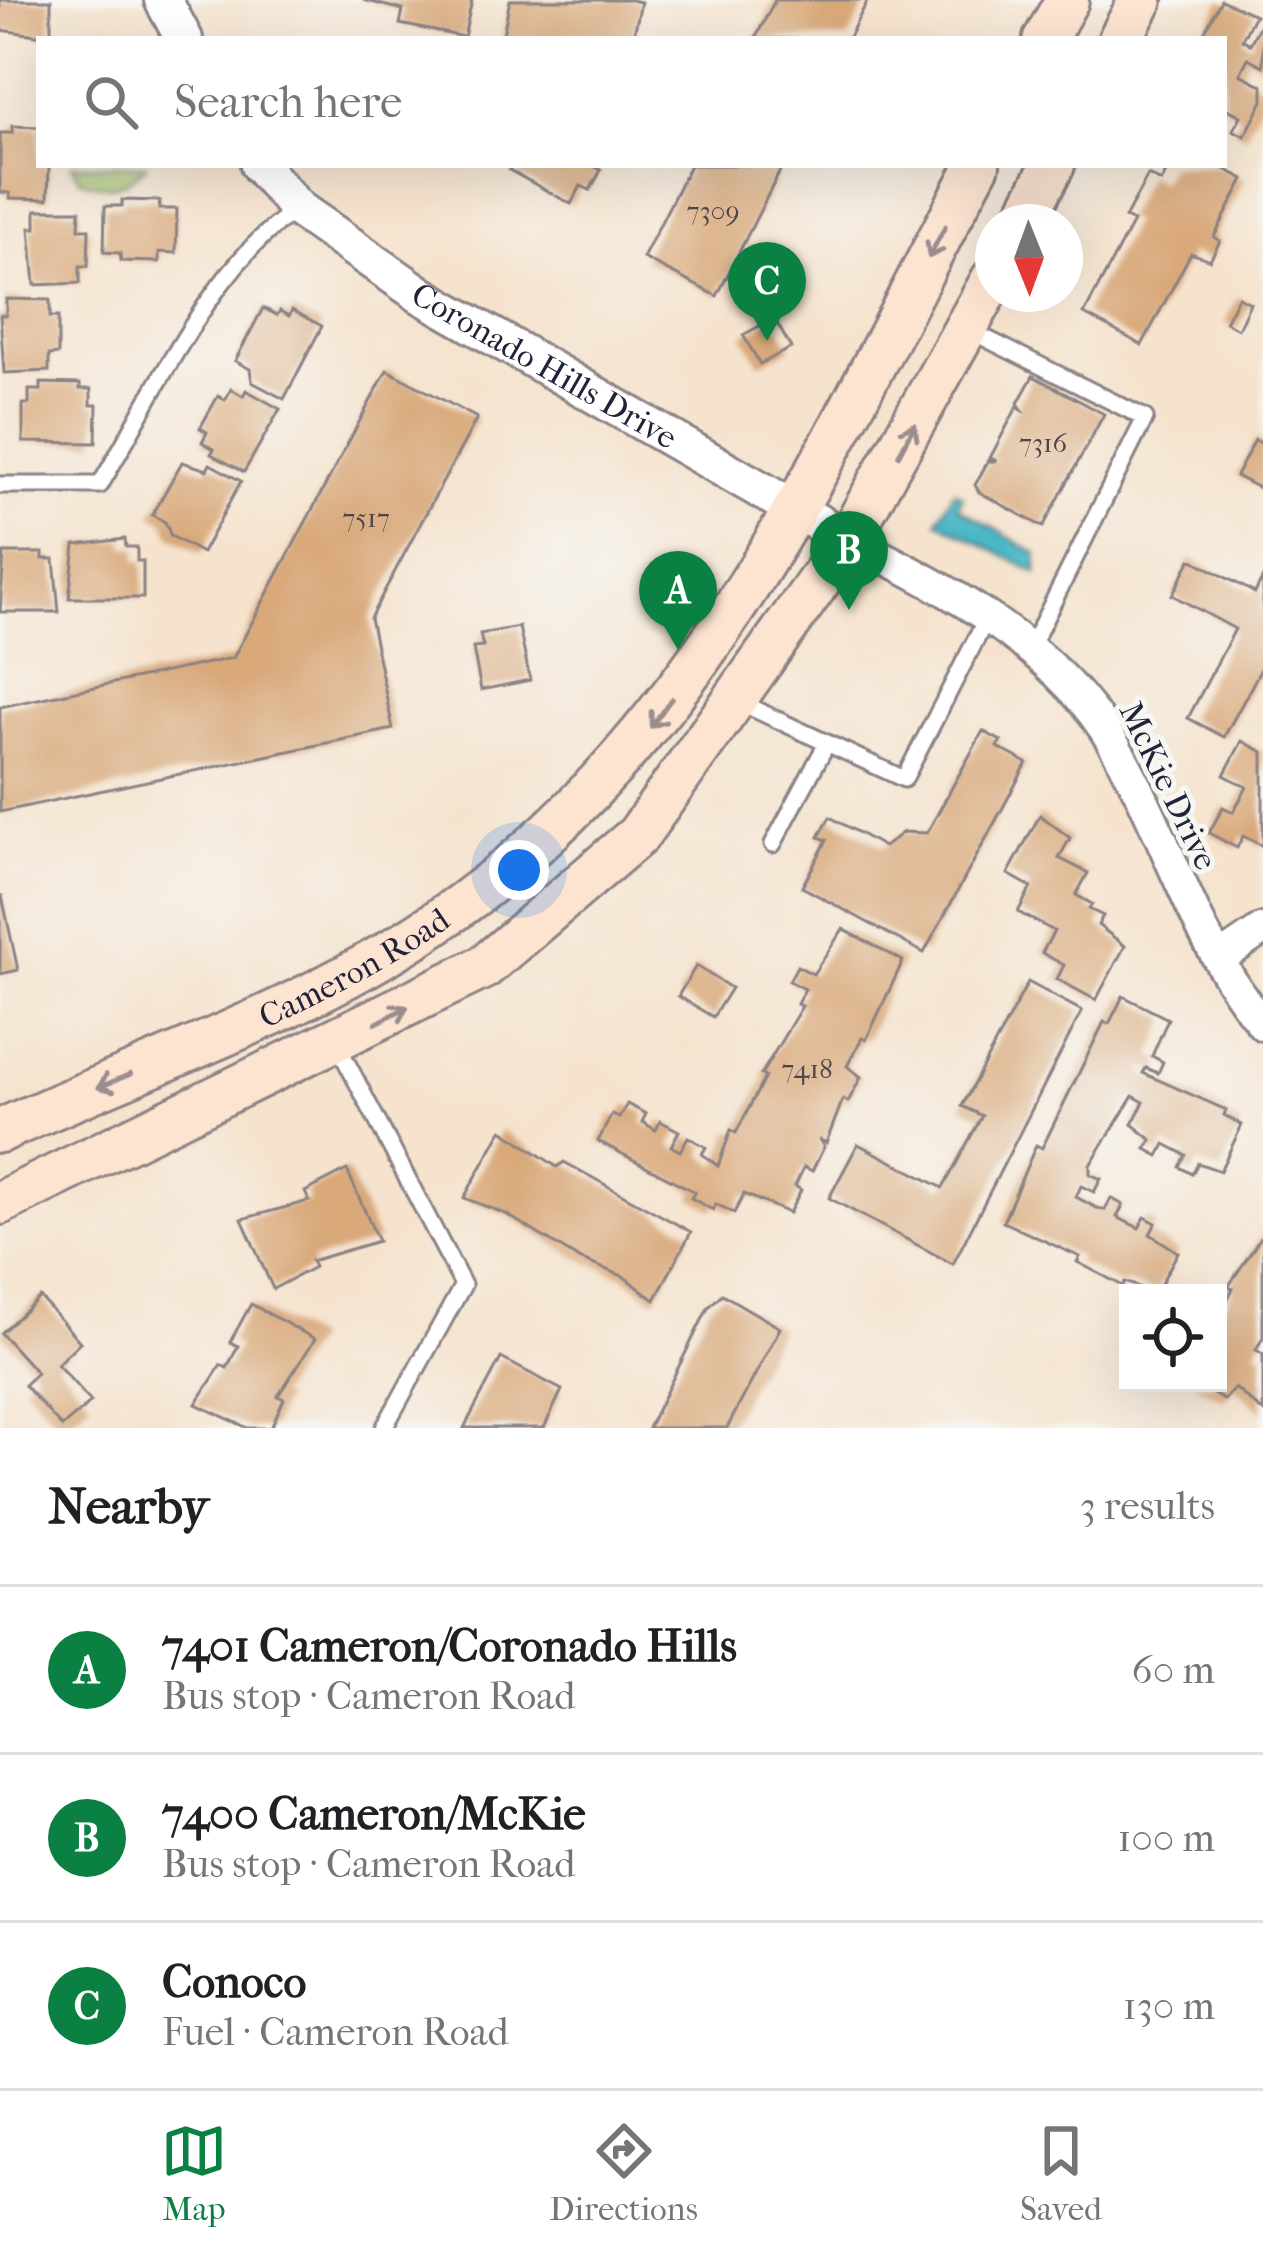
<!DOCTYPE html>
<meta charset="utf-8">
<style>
:root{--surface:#fff;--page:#f6f6f6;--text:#202124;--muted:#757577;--line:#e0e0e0;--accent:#0b8043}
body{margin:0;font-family:"IM FELL French Canon",serif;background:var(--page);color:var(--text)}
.controls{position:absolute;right:36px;bottom:36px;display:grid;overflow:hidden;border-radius:0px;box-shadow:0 12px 48px #0002}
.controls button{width:108px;height:108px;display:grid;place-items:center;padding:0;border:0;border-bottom:3px solid var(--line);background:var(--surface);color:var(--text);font:60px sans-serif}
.compass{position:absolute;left:975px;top:204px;width:108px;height:108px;border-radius:50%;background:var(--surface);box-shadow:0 12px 48px #0002;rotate:179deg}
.you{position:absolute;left:519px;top:870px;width:42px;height:42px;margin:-30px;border:9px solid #fff;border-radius:50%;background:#1a73e8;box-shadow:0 0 0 18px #1a73e833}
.badge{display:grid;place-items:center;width:78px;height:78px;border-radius:50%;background:var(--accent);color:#fff;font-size:39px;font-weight:700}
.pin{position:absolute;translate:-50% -99px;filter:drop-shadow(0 3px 6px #0008)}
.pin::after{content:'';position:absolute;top:63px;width:42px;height:36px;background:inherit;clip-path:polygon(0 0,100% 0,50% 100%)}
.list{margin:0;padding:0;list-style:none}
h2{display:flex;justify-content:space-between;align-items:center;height:156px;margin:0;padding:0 48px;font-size:51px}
h2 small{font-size:39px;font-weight:400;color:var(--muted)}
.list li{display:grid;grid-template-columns:78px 1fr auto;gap:36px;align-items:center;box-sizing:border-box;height:168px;padding:0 48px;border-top:3px solid var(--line)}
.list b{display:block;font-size:45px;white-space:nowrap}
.list p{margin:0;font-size:39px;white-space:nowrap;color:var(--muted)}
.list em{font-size:39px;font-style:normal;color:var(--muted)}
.icon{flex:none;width:66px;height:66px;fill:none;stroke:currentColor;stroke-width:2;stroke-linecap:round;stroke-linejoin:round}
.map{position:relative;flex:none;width:1263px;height:1428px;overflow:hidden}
.search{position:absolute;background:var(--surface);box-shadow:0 12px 48px #0002;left:36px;right:36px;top:36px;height:132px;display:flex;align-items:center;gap:30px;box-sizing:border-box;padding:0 42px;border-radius:0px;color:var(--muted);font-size:45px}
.sheet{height:660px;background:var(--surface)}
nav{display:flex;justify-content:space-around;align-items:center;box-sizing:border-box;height:168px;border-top:3px solid var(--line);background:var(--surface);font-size:33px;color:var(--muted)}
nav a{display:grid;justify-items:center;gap:6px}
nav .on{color:var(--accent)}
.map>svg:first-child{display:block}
.green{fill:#a2c067;stroke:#627151;stroke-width:3}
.water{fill:#4ab8c5;stroke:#366d80;stroke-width:3}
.building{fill:#d9a97a}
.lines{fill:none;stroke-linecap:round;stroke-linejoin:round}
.service-casing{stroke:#8c8284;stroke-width:21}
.minor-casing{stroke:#8c8284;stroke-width:36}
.tertiary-casing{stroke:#8c8284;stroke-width:42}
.secondary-casing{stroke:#8c8284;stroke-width:48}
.service{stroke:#fff;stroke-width:15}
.minor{stroke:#fff;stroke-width:30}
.tertiary{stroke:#fff;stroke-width:36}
.secondary{stroke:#fde4d1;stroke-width:42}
.oneway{stroke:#9a8d8e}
.labels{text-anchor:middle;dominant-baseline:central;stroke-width:10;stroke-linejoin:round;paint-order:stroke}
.number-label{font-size:27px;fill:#50444b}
.street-label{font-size:33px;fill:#22223b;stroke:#f6f6f2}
</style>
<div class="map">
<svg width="1263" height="1428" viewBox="0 0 1263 1428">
<rect width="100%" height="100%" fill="#f6f6f2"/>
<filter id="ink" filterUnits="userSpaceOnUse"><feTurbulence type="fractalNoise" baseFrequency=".00833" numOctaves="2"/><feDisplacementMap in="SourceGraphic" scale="24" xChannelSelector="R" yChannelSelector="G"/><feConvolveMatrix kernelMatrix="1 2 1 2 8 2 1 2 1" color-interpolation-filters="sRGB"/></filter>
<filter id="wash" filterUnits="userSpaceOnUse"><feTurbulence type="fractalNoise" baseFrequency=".004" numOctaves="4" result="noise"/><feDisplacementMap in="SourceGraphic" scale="48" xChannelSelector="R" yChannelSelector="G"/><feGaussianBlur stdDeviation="2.7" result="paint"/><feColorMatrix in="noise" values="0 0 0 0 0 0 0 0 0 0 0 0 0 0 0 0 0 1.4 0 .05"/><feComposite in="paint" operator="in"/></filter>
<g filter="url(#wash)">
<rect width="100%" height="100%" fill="#f5e3ce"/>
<path class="green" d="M 72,165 L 146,165 C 127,188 106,191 80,179 Z"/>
<polygon class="water" points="954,491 963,496 958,507 1037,554 1037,573 938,521"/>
<g id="blocks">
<g class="building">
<polygon points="0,0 51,0 51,37 0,30"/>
<polygon points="363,0 472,0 464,37 400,24 403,10"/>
<polygon points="510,0 631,0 641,2 633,39 502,39"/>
<polygon points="775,0 868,0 848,39 755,39"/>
<polygon points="1221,0 1255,15 1242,39 1250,44 1263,19 1263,66 1248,58 1240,74 1263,86 1263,101 1245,136 1233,130 1241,116 1224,107 1224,39 1201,39"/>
<polygon points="12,126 39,127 39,165 49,165 48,199 10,198 10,193 0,192 0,133 12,133"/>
<polygon points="512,165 592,165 601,170 590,190 581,186 571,204 509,170"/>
<polygon points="690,165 783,165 717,296 643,258"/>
<polygon points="1170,165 1217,165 1244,179 1214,237 1220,241 1210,260 1191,253 1142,345 1084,314 1133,222 1125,218 1148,175 1161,182"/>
<polygon points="122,200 160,201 159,209 177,209 176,253 159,252 159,262 121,261 120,253 104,252 105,206 122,206"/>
<polygon points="36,210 80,210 79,229 89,229 88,266 80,266 80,283 35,285 30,228 36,228"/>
<polygon points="1238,297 1250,303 1238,329 1225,322"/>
<polygon points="6,299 50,300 50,317 58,317 58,354 49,355 49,371 4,373 0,315 6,315"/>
<polygon points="263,308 277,315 280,311 289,316 292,310 322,326 284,399 252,382 250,369 235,361"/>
<polygon points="774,318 791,348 760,364 743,335"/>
<polygon points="387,370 477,418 370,618 393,729 0,812 0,707 233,658"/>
<polygon points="1033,376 1104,414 1043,527 979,492 975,485 988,461 997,461 990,458 1017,407 1022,410 1018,403"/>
<polygon points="41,383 80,384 80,389 91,389 91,405 97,405 96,443 23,442 23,404 29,404 29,390 41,390"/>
<polygon points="231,389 243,396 246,390 280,409 244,472 211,454 214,449 202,442 207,432 200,428 218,396 225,400"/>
<polygon points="1255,440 1263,444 1263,490 1236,476"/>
<polygon points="182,462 207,470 210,464 241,481 202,553 171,536 165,522 152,515"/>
<polygon points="125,539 126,547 137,547 137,561 143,561 143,598 69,598 75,545"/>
<polygon points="4,553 43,553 43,559 54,559 59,612 0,612"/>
<polygon points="1191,559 1255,593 1263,577 1263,665 1224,737 1188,718 1235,629 1172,595"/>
<polygon points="519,627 530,680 481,690 473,648 483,647 480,634"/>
<polygon points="983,731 1001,741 997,747 1027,763 924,953 802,887 827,840 819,837 830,817 884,847 903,832 927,833"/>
<polygon points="1242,741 1263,752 1263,846 1243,836 1237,848 1209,833 1223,807 1233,812 1247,787 1224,775"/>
<polygon points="1040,815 1070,838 1059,858 1088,873 1076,895 1092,904 1089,909 1103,916 1098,925 1125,946 1096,1000 1057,979 1064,965 1042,953 1054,931 1018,912 1031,887 1008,874"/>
<polygon points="2,896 18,970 0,974 0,897"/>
<polygon points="843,929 903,961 866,1040 862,1038 847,1066 861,1077 848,1102 843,1099 826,1143 819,1139 824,1147 812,1171 804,1167 795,1186 801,1190 789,1213 744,1194 734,1213 716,1204 713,1210 691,1198 695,1192 598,1141 612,1114 619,1118 627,1104 646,1114 642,1122 656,1130 660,1121 679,1131 671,1146 680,1151 688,1137 706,1147 702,1154 718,1166 731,1130 736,1133 765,1077 761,1075 802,1006 797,1004 805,989 789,981 797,966 813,974"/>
<polygon points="696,966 731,988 713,1017 678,996"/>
<polygon points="1028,982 1082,1011 953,1264 829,1198 858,1144 943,1188 982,1116 962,1106"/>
<polygon points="1123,996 1168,1019 1152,1056 1163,1062 1158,1073 1146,1068 1143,1073 1226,1110 1224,1115 1242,1125 1220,1171 1198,1163 1192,1174 1180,1167 1186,1155 1165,1144 1159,1156 1146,1149 1152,1140 1132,1124 1144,1102 1133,1096 1090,1165 1090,1174 1101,1179 1094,1192 1081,1186 1076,1197 1097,1208 1105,1210 1111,1198 1123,1205 1117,1217 1139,1228 1145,1217 1156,1223 1150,1234 1178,1252 1156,1293 1125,1282 1123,1286 1077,1262 1080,1257 1003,1222 1036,1145 1042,1148 1104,1022 1109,1024"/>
<polygon points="502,1130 557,1167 564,1162 691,1232 655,1300 623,1276 579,1259 506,1214 464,1198"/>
<polygon points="347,1170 378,1241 311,1261 314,1267 273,1289 242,1219 309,1201 305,1192"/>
<polygon points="1263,1234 1263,1337 1256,1350 1263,1354 1263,1412 1235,1388 1224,1400 1192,1383 1218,1383 1218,1317 1233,1289 1228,1287"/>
<polygon points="722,1294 780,1328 727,1428 648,1428 708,1308"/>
<polygon points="40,1297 80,1342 57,1364 91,1402 62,1427 24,1385 37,1373 1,1333"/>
<polygon points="251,1304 315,1339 278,1396 284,1399 271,1428 248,1428 196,1404 221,1365 227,1368 238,1346 230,1342"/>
<polygon points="501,1358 562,1390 544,1428 464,1428"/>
</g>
</g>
</g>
<g filter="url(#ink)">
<use href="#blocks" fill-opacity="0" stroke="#8c8284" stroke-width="3"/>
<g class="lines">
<defs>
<g id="service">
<polyline points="969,330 1145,418 1029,650"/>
<path d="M 0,485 L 100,485 C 152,399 212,264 296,210"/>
<polyline points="739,702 904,779 987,618"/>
<polyline points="773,844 827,743"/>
<polyline points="337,1044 463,1285 384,1428"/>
</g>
<g id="minor">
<path d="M 848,540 C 947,587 1056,647 1113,743 C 1168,834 1193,941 1263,1025"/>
<polyline points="1219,959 1263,929"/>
</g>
<g id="tertiary">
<polyline points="163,0 184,39"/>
<path id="s1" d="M 259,165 L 298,209 L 421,295 L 848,540"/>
</g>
<g id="secondary">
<polyline points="1045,39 1067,0"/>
<polyline points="1120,39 1141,0"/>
<polyline points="1023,222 1053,165"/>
<path id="s2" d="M 0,1131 C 144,1065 302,1013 434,924 C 705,740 829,445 978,165"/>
<polyline points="0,1203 484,967 638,835 848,540 993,279"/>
</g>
</defs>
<use href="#service" class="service-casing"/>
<use href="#minor" class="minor-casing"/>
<use href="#tertiary" class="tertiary-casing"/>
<use href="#secondary" class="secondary-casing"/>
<use href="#service" class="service"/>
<use href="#minor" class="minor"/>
<use href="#tertiary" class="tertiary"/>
<use href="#secondary" class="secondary"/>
</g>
<defs><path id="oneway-shaft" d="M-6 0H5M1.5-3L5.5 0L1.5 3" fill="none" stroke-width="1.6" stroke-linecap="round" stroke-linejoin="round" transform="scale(3)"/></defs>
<g class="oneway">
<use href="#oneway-shaft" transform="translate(937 242) rotate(118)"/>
<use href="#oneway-shaft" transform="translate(907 439) rotate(-62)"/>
<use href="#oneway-shaft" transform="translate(661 713) rotate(126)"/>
<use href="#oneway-shaft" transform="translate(392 1015) rotate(-28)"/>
<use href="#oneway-shaft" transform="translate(114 1081) rotate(157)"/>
</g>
</g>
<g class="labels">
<g class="number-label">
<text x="713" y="211">7309</text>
<text x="1043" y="443">7316</text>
<text x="366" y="518">7517</text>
<text x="807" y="1069">7418</text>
</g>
<g class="street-label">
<text stroke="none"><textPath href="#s1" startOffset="351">Coronado Hills Drive</textPath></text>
<text transform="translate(1168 786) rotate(64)">McKie Drive</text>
<text stroke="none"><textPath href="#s2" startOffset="390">Cameron Road</textPath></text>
</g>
</g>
</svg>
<div class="controls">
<button><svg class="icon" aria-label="locate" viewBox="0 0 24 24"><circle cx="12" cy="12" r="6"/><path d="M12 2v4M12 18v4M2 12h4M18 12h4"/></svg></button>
</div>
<svg class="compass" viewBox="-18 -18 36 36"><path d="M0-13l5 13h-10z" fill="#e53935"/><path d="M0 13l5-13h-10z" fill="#757577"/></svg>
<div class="you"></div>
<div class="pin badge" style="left:678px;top:650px">A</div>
<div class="pin badge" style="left:849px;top:610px">B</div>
<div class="pin badge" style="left:767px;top:341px">C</div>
<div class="search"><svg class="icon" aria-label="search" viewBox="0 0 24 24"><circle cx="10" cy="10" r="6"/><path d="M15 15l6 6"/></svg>Search here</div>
</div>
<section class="sheet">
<h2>Nearby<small>3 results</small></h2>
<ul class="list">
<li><span class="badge">A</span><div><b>7401 Cameron/Coronado Hills</b><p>Bus stop · Cameron Road</p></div><em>60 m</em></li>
<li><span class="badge">B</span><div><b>7400 Cameron/McKie</b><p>Bus stop · Cameron Road</p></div><em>100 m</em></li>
<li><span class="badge">C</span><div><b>Conoco</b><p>Fuel · Cameron Road</p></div><em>130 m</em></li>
</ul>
</section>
<nav>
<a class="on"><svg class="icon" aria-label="map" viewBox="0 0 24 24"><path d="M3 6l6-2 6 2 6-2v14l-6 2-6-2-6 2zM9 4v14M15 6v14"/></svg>Map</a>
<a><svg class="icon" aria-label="directions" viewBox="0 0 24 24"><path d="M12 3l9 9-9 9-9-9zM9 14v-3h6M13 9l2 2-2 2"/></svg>Directions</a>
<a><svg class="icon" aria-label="saved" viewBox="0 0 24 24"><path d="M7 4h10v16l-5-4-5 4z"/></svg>Saved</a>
</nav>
